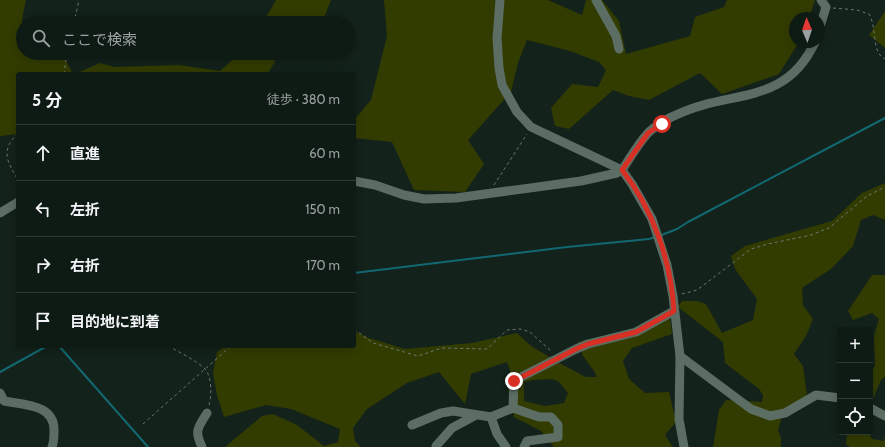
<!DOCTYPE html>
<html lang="ja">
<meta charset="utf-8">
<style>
:root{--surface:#0e1a14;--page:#17231d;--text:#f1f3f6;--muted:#9ba1a0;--line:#2e3834}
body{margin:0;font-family:Cabin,"Noto Sans JP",sans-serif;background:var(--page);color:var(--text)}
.controls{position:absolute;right:12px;bottom:12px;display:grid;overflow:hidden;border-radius:4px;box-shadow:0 2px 10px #0003}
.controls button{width:36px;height:36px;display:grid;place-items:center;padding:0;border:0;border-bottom:1px solid var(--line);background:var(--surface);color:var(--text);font:20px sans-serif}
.compass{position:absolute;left:789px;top:12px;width:36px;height:36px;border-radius:50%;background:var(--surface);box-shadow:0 2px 10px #0003;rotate:358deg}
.stop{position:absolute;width:12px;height:12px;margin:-9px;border:3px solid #d93025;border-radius:50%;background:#fff}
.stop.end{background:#d93025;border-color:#fff;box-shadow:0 1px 4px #0008}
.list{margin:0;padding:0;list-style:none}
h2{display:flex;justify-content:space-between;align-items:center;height:52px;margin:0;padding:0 16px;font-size:17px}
h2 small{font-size:13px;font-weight:400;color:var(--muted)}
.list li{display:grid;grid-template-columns:26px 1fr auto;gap:12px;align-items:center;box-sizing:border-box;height:56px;padding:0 16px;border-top:1px solid var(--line)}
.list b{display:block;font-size:15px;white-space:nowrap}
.list em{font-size:13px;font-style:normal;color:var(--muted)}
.icon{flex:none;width:22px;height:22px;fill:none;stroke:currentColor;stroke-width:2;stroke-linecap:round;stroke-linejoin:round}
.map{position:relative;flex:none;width:885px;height:447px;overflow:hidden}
.search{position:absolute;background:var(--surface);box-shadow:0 2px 10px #0003;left:16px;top:16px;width:340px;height:44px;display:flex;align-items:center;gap:10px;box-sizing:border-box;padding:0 14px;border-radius:22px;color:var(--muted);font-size:15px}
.panel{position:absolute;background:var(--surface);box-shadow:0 2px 10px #0003;left:16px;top:72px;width:340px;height:276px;border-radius:4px}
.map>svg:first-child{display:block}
.green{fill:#323c01;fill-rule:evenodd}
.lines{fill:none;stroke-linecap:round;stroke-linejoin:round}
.stream{stroke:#126871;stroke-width:2}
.path{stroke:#6b7872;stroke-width:1;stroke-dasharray:3 3;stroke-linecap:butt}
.minor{stroke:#5c6d64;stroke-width:9}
.route{stroke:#d93025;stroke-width:5}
</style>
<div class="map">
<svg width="885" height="447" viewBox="0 0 885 447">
<rect width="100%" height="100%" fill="#13221b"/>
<g class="green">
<polygon points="0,0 26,0 23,14 21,30 23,31 23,53 62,53 73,74 18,74 18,134 0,136"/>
<polygon points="276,0 331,0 324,18 318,23 263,23"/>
<polygon points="384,0 548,0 582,15 586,0 602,0 619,21 626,54 690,36 695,17 724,7 727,0 815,0 809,18 795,18 795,42 799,42 779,74 722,94 700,73 649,100 629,96 613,90 569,129 555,126 551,108 572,84 598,87 606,70 599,62 570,51 527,40 518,63 511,92 468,140 484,164 465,192 414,190 392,142 354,138 354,120 371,100 387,36"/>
<polygon points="885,11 885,48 869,35"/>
<polygon points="240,53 280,53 278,55 268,74 75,74 100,63 114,67 179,65 220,71"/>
<polygon points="885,183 885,220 873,215 861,220 853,246 831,269 802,288 803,305 813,319 806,336 794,354 803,366 807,395 784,410 778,430 781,438 781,447 713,447 719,410 726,400 762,402 763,395 759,389 725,363 723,342 678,307 682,301 697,301 706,304 722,333 753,320 757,299 735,269 731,256 745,246 832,221 862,193"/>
<polygon points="872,275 885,275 885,377 881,380 870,406 870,375 875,365 874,336 879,319 872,313 853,320 848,311"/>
<path d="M 670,318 L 672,334 L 632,348 L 623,361 L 629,379 L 645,393 L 669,392 L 676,422 L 665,435 L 673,447 L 554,447 L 541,431 L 514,417 L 507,385 L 511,374 L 507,362 L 471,374 L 465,404 L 439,372 L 407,383 L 367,409 L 353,428 L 355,441 L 361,447 L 225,447 L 262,416 L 273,414 L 297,425 L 324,446 L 338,442 L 340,429 L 291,409 L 266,405 L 224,417 L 217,395 L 213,373 L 217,352 L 226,346 L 354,346 L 354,331 L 369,338 L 405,349 L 472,343 L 517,333 L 531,346 L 563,365 L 586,377 L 597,377 L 594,371 L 583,356 L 578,342 L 633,329 ZM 552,379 L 559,382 L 568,393 L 564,403 L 545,406 L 524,401 L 524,382 L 533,380 Z"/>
<polygon points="847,432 868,432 872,439 883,441 885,438 885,447 850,447 846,444"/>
</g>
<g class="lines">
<g class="stream">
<polyline points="659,236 677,229 688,222 885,118"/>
<polyline points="354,273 567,247 649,239 655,237"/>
<polyline points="59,346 148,447"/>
<polyline points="0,372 47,346"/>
</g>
<g class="path">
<path d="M 833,8 L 857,10 L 869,14 C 876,25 873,47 880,55 C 881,57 883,57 885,59"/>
<polyline points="73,23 76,14 79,0"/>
<polyline points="64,74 67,53"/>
<path d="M 18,133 C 0,151 7,161 18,180"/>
<polyline points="494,185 527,134"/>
<polyline points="682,294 697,290 751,249 768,244 811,235 829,228 867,196 885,187"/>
<polyline points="354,329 373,343 418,356 442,348 487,349 507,330 520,329 530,332 552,352"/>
<path d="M 168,346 C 179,352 195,360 204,368 C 212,375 212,395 209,405"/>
<polyline points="143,424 231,346"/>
</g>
<g class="minor">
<polyline points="500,0 497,38 499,68 502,85 517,112 531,127 622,170 632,184 652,219 667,265 673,296 680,356 679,419 684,447"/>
<polyline points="596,0 616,36 619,49"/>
<polyline points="819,30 826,7 821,0"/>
<path d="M 354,181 L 375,185 L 404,195 L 424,199 L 456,198 L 581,181 L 617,173 L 622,170 C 630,158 638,144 648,133 C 654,127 668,118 676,115 C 730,89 785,107 815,42"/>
<polyline points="0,213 18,202"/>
<polyline points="680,356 751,409 770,416 785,413 816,395 840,398"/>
<path d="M 0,393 L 4,401 C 24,405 55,404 54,431 C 54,437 54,442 52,447"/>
<polyline points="513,408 539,417 551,417 558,425 558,437 527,441 524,447"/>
<polyline points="870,408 885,416"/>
<polyline points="491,417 497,434 506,447"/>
<polyline points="412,425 441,413 453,411 491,417 513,408 514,381 521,377 576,349 588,344 636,332 674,311"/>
<polyline points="436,446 452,428 476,415"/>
<path d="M 202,447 C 194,430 198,428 207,413"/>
</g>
</g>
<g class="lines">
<path class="route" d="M 514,381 L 576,349 L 588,344 L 636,332 L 674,311 C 671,261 653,209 622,170 L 648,133 L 662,124"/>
</g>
</svg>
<div class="controls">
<button>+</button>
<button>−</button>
<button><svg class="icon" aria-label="locate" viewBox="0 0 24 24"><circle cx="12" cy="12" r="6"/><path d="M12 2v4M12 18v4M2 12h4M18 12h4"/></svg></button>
</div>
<svg class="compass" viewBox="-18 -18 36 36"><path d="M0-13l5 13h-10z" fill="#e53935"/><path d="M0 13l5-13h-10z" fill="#9ba1a0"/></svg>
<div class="stop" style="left:662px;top:124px"></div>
<div class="stop end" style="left:514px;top:381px"></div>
<div class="search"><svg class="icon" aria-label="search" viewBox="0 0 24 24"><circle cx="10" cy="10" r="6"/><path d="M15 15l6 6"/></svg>ここで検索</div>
<section class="panel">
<h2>5 分<small>徒歩 · 380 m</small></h2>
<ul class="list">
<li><svg class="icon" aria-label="ahead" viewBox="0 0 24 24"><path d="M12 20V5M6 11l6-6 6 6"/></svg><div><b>直進</b></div><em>60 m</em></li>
<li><svg class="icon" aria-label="left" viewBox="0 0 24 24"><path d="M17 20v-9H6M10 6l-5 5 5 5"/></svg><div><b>左折</b></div><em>150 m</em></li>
<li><svg class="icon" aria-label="right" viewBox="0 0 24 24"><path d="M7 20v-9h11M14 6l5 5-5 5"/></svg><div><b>右折</b></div><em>170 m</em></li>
<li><svg class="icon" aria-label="arrive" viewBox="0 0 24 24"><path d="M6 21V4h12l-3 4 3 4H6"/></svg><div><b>目的地に到着</b></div></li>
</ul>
</section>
</div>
